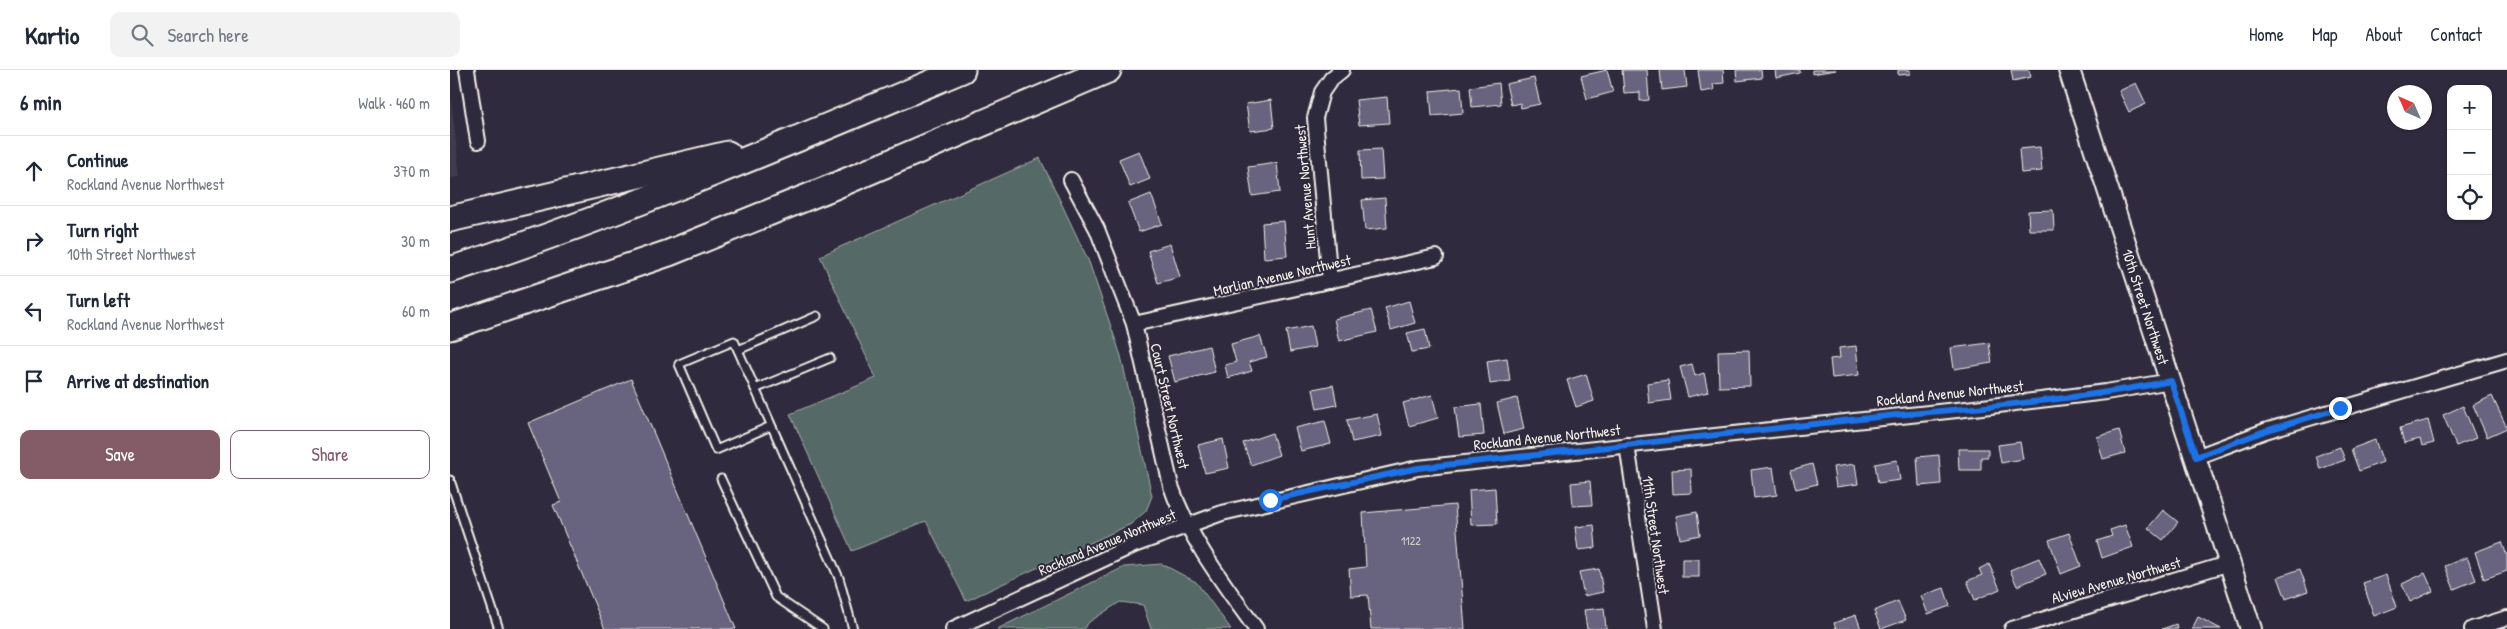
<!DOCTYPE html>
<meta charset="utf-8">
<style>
:root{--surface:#fff;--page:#f2f2f3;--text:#1f2937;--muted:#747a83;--line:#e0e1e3;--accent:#845c67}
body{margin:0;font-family:"Patrick Hand",sans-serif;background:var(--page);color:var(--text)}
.controls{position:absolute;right:15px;top:15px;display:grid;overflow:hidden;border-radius:10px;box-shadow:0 1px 4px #0004}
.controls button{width:45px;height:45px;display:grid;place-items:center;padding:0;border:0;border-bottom:1px solid var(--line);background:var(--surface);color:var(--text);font:25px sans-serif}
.compass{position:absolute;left:1937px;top:15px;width:45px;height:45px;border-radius:50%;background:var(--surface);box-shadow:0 1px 4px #0004;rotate:315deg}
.stop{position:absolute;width:15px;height:15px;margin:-11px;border:4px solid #1a73e8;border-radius:50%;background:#fff}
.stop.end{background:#1a73e8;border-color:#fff;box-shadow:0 1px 5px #0008}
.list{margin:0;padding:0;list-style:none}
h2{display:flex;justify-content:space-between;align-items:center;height:65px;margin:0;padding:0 20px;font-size:21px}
h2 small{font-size:16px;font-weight:400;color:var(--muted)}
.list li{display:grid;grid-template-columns:32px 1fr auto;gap:15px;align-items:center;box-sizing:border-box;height:70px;padding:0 20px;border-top:1px solid var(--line)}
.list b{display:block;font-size:19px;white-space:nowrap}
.list p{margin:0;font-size:16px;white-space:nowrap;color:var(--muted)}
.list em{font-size:16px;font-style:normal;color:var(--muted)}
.actions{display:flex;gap:10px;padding:15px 20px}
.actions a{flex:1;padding:11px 0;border:1px solid var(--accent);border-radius:10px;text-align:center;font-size:18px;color:var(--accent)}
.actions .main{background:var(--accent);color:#fff}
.icon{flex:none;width:28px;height:28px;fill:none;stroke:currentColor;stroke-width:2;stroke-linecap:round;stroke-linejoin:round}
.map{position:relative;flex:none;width:2057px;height:559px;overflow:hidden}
header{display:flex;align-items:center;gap:30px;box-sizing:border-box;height:70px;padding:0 25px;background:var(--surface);border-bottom:1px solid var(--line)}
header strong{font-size:24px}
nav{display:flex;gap:28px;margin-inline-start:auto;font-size:18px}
.search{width:350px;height:45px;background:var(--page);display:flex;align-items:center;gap:12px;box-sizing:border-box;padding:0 18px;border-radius:10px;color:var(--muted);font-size:19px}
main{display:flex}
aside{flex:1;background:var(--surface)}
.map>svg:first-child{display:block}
.built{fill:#403b50}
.green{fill:#556b66;stroke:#a4aea7}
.building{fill:#67637e;stroke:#f4f1e8}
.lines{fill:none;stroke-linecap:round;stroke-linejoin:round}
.lane-casing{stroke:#f4f1e8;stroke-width:11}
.street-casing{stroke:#f4f1e8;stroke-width:18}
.secondary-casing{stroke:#f4f1e8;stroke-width:24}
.highway-casing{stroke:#f4f1e8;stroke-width:29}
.lane{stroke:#2f2a3d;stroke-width:7}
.street{stroke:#2f2a3d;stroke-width:14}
.secondary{stroke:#2f2a3d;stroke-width:20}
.highway{stroke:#2f2a3d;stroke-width:25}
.route{stroke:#1a73e8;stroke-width:6}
.labels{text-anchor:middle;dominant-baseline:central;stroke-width:4;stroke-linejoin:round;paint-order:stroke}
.number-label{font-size:12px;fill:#d1cece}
.street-label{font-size:15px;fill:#f4f1e8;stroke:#2f2a3d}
</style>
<header>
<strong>Kartio</strong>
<div class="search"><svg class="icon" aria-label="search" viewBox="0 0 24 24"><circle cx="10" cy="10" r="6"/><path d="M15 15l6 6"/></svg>Search here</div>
<nav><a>Home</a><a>Map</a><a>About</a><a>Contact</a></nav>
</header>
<main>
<aside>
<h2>6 min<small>Walk · 460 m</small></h2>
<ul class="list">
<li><svg class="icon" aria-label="ahead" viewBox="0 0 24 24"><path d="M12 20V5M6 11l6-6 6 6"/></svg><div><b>Continue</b><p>Rockland Avenue Northwest</p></div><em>370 m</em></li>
<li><svg class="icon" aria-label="right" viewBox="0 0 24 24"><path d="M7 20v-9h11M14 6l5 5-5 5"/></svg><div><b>Turn right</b><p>10th Street Northwest</p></div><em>30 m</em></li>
<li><svg class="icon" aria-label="left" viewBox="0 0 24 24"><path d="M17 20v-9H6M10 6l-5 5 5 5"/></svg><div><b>Turn left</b><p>Rockland Avenue Northwest</p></div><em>60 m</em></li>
<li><svg class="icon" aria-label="arrive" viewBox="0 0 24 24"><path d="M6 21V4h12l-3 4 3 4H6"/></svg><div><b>Arrive at destination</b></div></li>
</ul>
<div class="actions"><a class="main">Save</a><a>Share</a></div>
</aside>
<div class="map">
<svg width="2057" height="559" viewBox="0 0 2057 559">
<rect width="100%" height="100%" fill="#2f2a3d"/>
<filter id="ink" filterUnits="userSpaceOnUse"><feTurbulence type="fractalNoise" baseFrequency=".02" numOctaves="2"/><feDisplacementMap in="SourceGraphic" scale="10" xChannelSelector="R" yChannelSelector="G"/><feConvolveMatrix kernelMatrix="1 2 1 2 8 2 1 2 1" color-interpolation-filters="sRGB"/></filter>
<g filter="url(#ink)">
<polygon class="built" points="0,19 10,107 0,108"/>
<g class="green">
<polygon points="590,88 639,192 671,286 702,426 696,441 681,454 516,531 476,451 402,481 340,344 426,308 370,186"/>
<polygon points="712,494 746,512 781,559 701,559 693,535 670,532 639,552 634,559 547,559 674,497"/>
</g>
<g class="building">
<polygon points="1157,0 1163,22 1137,29 1131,6"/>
<polygon points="1172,0 1197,0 1199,30 1190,31 1190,22 1174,23"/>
<polygon points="1210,0 1235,0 1237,17 1212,20"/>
<polygon points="1248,0 1273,0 1274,13 1263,14 1264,20 1251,22"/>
<polygon points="1286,0 1311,0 1312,8 1287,11"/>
<polygon points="1325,0 1350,0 1350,3 1326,8"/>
<polygon points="1362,0 1386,0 1362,4"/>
<polygon points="1448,0 1460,0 1460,4 1448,5"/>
<polygon points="1561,0 1579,0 1581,7 1563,11"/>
<polygon points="1084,8 1090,34 1071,38 1070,33 1061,35 1056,14"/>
<polygon points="1049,13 1051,34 1022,37 1020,17"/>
<polygon points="1686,13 1696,34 1679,42 1669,21"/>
<polygon points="1011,18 1013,43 982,46 980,21"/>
<polygon points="937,27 939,53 909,55 906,30"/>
<polygon points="821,30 824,58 800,61 796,34"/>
<polygon points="1590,77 1592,101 1571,103 1569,79"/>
<polygon points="931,79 933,109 911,110 910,80"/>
<polygon points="689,81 700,109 680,117 669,89"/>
<polygon points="827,93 830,122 802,126 798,97"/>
<polygon points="701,124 712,154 689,162 678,133"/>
<polygon points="935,128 937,158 915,160 912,130"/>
<polygon points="1603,140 1604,160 1579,160 1578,141"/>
<polygon points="834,151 837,186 814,188 812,153"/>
<polygon points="720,174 730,207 708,213 698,181"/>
<polygon points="959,231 965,253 941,260 935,238"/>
<polygon points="921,240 927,262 889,271 884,249"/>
<polygon points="861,256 865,277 840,282 836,261"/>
<polygon points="975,259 979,279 962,282 957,263"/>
<polygon points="810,266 817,287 799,292 802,301 778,308 775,295 786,292 781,274"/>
<polygon points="1539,273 1542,293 1504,299 1501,278"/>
<polygon points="759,276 765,302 725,312 718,286"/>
<polygon points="1406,276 1409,305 1382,308 1380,289 1390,288 1389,278"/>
<polygon points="1299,280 1300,316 1269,317 1268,281"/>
<polygon points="1057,288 1060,311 1040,314 1037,291"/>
<polygon points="1242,294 1245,306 1254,303 1258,322 1238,327 1230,297"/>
<polygon points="1136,304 1144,331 1126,337 1117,310"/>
<polygon points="181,309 286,559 155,559 103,435 111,432 78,353"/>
<polygon points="1218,310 1221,330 1199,333 1197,313"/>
<polygon points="883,315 887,335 867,339 863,319"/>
<polygon points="982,325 988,348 959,356 953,333"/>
<polygon points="2042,326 2057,358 2037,367 2023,335"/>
<polygon points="1067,328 1074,359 1054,364 1047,333"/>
<polygon points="1031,334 1034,365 1009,367 1005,337"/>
<polygon points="2013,336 2026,368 2006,376 1993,345"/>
<polygon points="927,344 932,366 902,372 897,350"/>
<polygon points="1978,350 1984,373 1972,376 1970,369 1954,373 1950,358"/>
<polygon points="875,351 881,374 851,381 845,358"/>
<polygon points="1669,360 1675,383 1653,389 1647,367"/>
<polygon points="822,363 829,385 801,395 793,373"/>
<polygon points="773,369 779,398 755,403 748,375"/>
<polygon points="1925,370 1933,392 1909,401 1901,379"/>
<polygon points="1570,372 1573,389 1551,393 1548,375"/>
<polygon points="1890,377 1895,390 1870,399 1866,386"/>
<polygon points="1508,379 1538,379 1538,387 1531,387 1531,400 1509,400"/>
<polygon points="1489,385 1491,414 1469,416 1467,387"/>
<polygon points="1447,390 1450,410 1428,413 1425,394"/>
<polygon points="1362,394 1367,414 1346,419 1341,400"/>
<polygon points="1405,394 1408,414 1386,417 1383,397"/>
<polygon points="1323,397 1327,425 1304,428 1301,400"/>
<polygon points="1241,399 1242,423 1223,424 1222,400"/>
<polygon points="1140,411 1142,435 1123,436 1121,413"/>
<polygon points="1045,418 1047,454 1021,455 1019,420"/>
<polygon points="1005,435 1015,559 921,559 918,525 901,526 899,499 916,497 913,443"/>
<polygon points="1713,440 1728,452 1713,470 1698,458"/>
<polygon points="1247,442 1250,465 1230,469 1226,446"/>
<polygon points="1144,455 1146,478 1128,480 1125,457"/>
<polygon points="1675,455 1683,477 1652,488 1647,471 1662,466 1660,460"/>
<polygon points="1619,463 1631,496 1611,504 1599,470"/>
<polygon points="2052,472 2057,486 2057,501 2034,509 2025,482"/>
<polygon points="2017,487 2026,510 2004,519 1995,496"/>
<polygon points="1589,488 1596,504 1567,516 1560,500"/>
<rect x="1232" y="489" width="17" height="18"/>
<polygon points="1539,494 1550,519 1525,530 1517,511 1532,505 1529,499"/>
<polygon points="1149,499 1153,522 1134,526 1129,502"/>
<polygon points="1850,499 1858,521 1836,529 1828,507"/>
<polygon points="1975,503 1983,521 1960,532 1952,514"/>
<polygon points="1936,505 1947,537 1924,546 1913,513"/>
<polygon points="1494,518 1500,536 1478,544 1471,526"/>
<polygon points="1448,531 1456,550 1431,559 1424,541"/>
<polygon points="1154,538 1156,559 1137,559 1134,540"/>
<polygon points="1406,545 1411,559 1386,559 1384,553"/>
<polygon points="1748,547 1771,559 1742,559"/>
<polygon points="1726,554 1728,559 1712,559"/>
</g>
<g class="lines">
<defs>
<g id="lane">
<polyline points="288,280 367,246"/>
<polyline points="305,319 380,288"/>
<polyline points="321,356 266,380 229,294 284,271 389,508 403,559"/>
<polyline points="271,409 326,527 373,559"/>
<polyline points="0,410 49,559"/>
</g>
<g id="street">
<polyline points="17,0 28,71"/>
<path d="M 621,110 L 647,159 L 684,254 L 721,416 C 739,469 774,514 806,559"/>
<polyline points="880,211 865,48 872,22 881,9 892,0"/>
<polyline points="684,254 986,187"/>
<polyline points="1177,375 1205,559"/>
<polyline points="1746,387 1815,361 2057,290"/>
<polyline points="503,559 684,475 772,443 968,398 1516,339 1656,322 1721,311"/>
<polyline points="1562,559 1780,493"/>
<polyline points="2022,559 2057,548"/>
</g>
<g id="secondary">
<path id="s1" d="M 1619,0 L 1801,559"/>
</g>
<g id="highway">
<polyline points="0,149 278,84"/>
<path d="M 0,200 C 174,143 343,71 512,0"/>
<polyline points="0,257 219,183 385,116 658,0"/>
</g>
</defs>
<use href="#lane" class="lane-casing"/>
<use href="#street" class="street-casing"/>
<use href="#secondary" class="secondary-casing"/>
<use href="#highway" class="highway-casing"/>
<use href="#lane" class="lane"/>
<use href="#street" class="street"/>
<use href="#secondary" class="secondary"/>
<use href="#highway" class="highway"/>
</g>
</g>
<g class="lines" filter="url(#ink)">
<path class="route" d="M 820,430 L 968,398 L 1446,345 C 1538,337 1631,329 1721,311 L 1746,387 L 1815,361 L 1890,338"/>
</g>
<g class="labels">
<g class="number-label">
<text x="961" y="470">1122</text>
</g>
<g class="street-label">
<text transform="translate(855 117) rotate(-95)">Hunt Avenue Northwest</text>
<text transform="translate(832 205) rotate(-13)">Marlian Avenue Northwest</text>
<text stroke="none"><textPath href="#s1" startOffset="249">10th Street Northwest</textPath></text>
<text transform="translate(1500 323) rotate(-6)">Rockland Avenue Northwest</text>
<text transform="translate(720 336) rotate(77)">Court Street Northwest</text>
<text transform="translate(1097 367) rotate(-6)">Rockland Avenue Northwest</text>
<text transform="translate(1206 465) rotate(82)">11th Street Northwest</text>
<text transform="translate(657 472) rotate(-23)">Rockland Avenue Northwest</text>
<text transform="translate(1666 510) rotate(-16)">Alview Avenue Northwest</text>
</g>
</g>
</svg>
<div class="controls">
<button>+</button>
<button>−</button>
<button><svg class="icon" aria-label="locate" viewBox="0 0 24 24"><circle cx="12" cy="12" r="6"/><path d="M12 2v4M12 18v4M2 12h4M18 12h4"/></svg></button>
</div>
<svg class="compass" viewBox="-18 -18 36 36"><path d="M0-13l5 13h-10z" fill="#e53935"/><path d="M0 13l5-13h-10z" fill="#747a83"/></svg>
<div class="stop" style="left:820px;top:430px"></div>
<div class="stop end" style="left:1890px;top:338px"></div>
</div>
</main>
